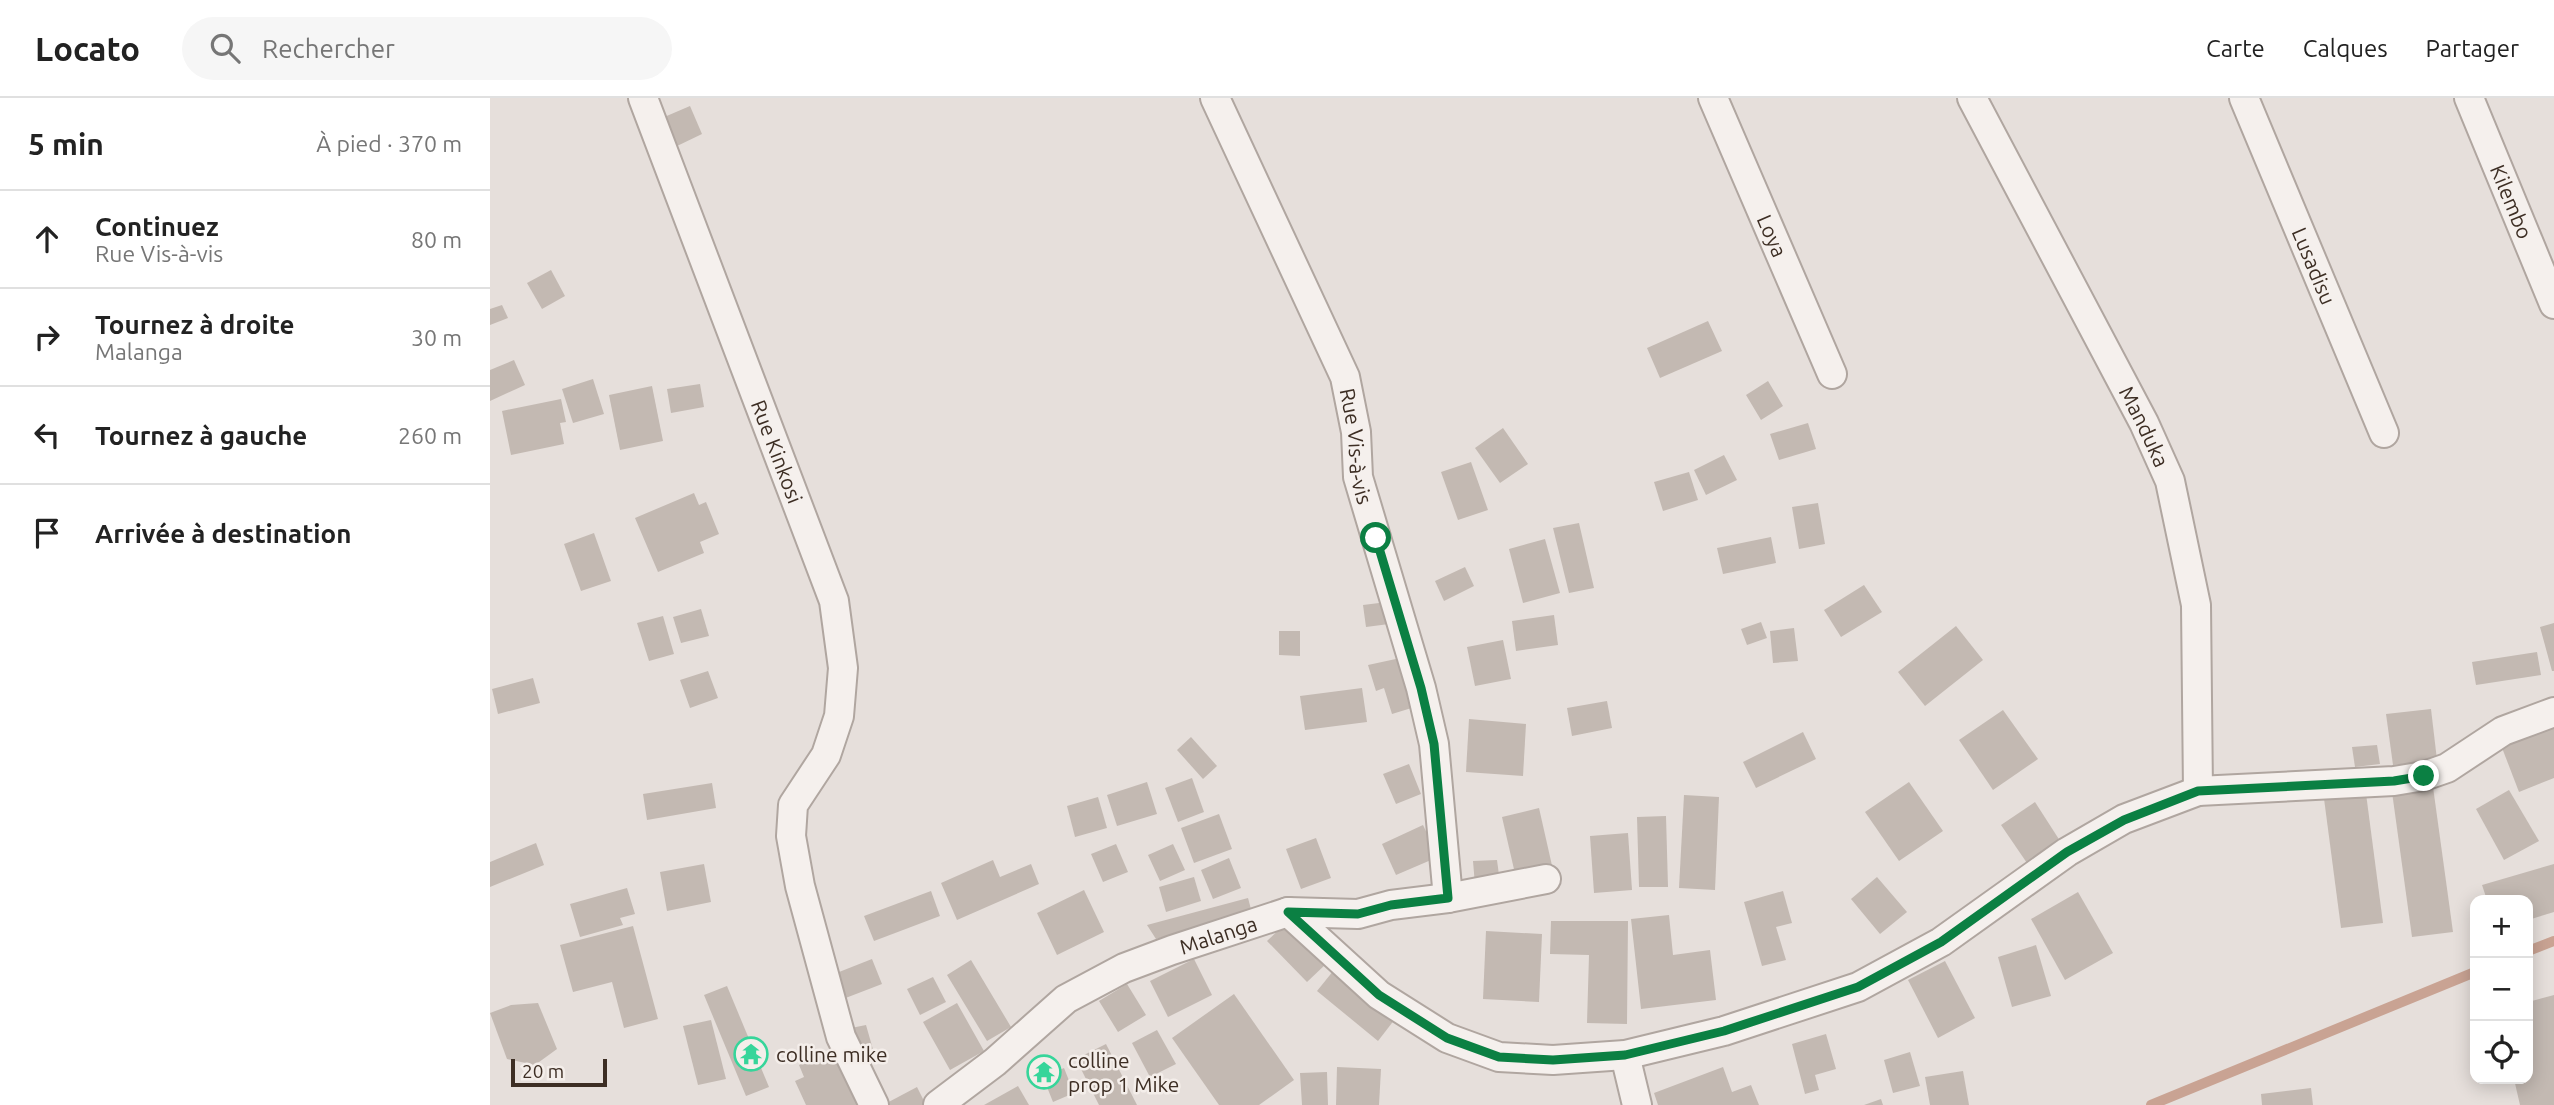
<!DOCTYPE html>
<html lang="fr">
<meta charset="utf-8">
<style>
:root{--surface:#fff;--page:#f6f6f6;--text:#222;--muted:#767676;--line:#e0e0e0}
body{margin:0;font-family:Ubuntu,sans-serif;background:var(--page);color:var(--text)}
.controls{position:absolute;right:21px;bottom:21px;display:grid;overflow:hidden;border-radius:14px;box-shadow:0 4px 18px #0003}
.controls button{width:63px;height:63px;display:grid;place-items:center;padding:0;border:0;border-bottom:2px solid var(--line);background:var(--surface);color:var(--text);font:35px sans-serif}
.scale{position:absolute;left:21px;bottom:18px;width:96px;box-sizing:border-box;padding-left:7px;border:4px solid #3d2e24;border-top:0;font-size:19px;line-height:24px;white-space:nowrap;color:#3d2e24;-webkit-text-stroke:5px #f4eeea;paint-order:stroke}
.stop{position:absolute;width:21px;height:21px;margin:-16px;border:5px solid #0b8043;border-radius:50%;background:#fff}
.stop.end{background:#0b8043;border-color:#fff;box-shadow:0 2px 7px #0008}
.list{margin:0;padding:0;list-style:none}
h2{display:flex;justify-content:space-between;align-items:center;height:91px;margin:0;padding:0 28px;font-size:30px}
h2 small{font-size:23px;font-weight:400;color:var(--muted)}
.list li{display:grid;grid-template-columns:46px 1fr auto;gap:21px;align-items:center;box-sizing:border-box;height:98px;padding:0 28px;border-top:2px solid var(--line)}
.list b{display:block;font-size:26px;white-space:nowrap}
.list p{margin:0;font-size:23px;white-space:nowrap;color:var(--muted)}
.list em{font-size:23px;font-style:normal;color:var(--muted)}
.icon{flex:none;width:38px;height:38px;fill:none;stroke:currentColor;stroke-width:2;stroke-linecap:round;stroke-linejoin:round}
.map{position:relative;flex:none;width:2064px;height:1007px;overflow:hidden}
header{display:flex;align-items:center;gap:42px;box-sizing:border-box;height:98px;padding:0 35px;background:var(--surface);border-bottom:2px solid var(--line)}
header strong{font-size:33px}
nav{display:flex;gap:38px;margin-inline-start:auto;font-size:24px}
.search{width:490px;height:63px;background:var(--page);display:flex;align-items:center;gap:18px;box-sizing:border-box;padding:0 24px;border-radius:38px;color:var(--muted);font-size:26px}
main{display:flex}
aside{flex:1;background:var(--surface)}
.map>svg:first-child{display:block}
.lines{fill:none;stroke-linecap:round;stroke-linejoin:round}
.stream{stroke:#c9a393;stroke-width:10}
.building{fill:#c3b9b2}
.street-casing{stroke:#b0a6a0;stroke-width:32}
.street{stroke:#f5f0ed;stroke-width:28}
.route{stroke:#0b8043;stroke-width:9}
.labels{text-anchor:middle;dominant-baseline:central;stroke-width:5;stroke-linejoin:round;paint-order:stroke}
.street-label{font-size:21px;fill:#3d2e24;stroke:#f4eeea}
.poi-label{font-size:21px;fill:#3d2e24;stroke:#f4eeea;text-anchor:start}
</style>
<header>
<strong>Locato</strong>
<div class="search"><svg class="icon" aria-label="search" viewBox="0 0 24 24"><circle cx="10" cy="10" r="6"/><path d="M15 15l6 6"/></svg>Rechercher</div>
<nav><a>Carte</a><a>Calques</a><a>Partager</a></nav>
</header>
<main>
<aside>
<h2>5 min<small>À pied · 370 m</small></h2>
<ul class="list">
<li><svg class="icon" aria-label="ahead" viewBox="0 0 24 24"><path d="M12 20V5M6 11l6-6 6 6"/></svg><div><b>Continuez</b><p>Rue Vis-à-vis</p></div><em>80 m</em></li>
<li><svg class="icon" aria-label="right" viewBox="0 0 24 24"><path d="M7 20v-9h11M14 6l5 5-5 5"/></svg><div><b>Tournez à droite</b><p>Malanga</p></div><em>30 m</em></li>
<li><svg class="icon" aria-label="left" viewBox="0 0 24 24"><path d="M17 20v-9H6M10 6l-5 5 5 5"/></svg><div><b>Tournez à gauche</b></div><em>260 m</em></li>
<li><svg class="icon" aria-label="arrive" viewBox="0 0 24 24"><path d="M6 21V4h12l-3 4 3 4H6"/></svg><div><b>Arrivée à destination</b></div></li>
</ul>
</aside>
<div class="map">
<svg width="2064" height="1007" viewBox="0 0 2064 1007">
<rect width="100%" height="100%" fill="#e6dfdb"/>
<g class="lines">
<g class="stream">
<polyline points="2038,853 2064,843"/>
<polyline points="1661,1007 1985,874"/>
</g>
</g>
<g class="building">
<polygon points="200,8 212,36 185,49 172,20"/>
<polygon points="61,172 75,198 52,211 37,185"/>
<polygon points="12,207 18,220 0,227 0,211"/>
<polygon points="1218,223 1232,253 1170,280 1157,250"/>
<polygon points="24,262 35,287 0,303 0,272"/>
<polygon points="103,281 114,316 83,325 72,291"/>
<polygon points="1278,283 1293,308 1271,322 1256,297"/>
<polygon points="210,286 214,309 181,315 177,291"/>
<polygon points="162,288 173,343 130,352 119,297"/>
<polygon points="71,301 76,324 70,325 74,346 21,357 12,313"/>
<polygon points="1318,325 1326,351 1289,362 1280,336"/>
<polygon points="1013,330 1038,366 1010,385 985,350"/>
<polygon points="1234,357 1247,382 1216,397 1204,372"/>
<polygon points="981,364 998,412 968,422 951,374"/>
<polygon points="1199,374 1208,402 1173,413 1164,384"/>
<polygon points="204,395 209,407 216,404 229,436 210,444 214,455 168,474 145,420"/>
<polygon points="1328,405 1335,446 1309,451 1302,409"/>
<polygon points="1089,425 1104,490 1079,495 1063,430"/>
<polygon points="104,435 121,483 91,493 74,446"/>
<polygon points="1281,439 1286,465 1233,476 1227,450"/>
<polygon points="1055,441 1070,495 1033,505 1019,451"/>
<polygon points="975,469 984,488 954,503 945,483"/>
<polygon points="1374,487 1392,514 1351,539 1334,512"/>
<polygon points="897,504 899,526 876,529 873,507"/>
<polygon points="211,511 219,538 191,545 183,519"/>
<polygon points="1064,517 1068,547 1026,553 1022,523"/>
<polygon points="173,518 184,556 159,563 147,525"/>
<polygon points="1271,524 1277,540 1257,547 1251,531"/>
<polygon points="2064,525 2064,573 2062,573 2050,529"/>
<polygon points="1466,528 1493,562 1435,608 1408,574"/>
<polygon points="1304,530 1308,563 1283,565 1280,533"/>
<polygon points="789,533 810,533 810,558 789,557"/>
<polygon points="1013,542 1021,581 985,588 977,549"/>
<polygon points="2047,554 2051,577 1986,587 1982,564"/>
<polygon points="915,559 922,581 914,584 928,608 902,616 894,590 886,593 878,567"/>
<polygon points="218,573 228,600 200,610 190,582"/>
<polygon points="43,580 50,605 8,616 2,591"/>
<polygon points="872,590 877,624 815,632 810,598"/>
<polygon points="1117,603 1122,630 1082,638 1077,610"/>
<polygon points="1941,611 1947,662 1903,667 1896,616"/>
<polygon points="1513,612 1548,661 1503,692 1469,642"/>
<polygon points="979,621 1036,626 1033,678 976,674"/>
<polygon points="2064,629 2064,680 2029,694 2009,642"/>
<polygon points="1313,634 1326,661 1266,690 1253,664"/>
<polygon points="701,639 727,668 713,681 687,652"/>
<polygon points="1887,647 1890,666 1865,669 1862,649"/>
<polygon points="919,666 931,696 906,706 893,676"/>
<polygon points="702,680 714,714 688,724 675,690"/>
<polygon points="657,684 667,716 627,728 617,697"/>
<polygon points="1419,684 1453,733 1409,763 1375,714"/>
<polygon points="222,685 226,710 157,722 153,696"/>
<polygon points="1875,688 1893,825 1851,830 1833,693"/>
<polygon points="1943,689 1963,834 1922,839 1902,694"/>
<polygon points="2019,692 2049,743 2014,762 1986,711"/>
<polygon points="1194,697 1229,699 1225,792 1189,790"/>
<polygon points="608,699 617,730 585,739 577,708"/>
<polygon points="1545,704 1572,746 1539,768 1511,727"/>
<polygon points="1049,710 1063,772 1026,780 1012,719"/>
<polygon points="729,716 742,751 704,765 691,730"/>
<polygon points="1176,718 1178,789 1149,789 1147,719"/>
<polygon points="933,727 948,759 906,777 892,746"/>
<polygon points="1138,735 1142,792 1104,795 1100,738"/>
<polygon points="826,740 841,780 811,791 796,751"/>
<polygon points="46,745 54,767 0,789 0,764"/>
<polygon points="626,746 638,774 613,784 601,756"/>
<polygon points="683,746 695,772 670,783 658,757"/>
<polygon points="739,760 751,790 723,801 711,772"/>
<polygon points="503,762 510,779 541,766 549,786 467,822 451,785"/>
<polygon points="1007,762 1010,785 985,787 983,763"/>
<polygon points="214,766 221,804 177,813 170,774"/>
<polygon points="2064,766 2064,814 2038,822 2038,802 1997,802 1992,787"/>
<polygon points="704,779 711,803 676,814 669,789"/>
<polygon points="1387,779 1417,814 1390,836 1361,801"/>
<polygon points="137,790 145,816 130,820 133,827 90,839 80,806"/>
<polygon points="594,792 614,834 567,857 547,815"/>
<polygon points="441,793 450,818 384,843 374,818"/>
<polygon points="1293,793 1302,825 1286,829 1296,862 1272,868 1254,804"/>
<polygon points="1588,794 1623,855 1575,882 1541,821"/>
<polygon points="758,800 762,815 666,841 657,827"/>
<polygon points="1179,817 1183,857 1220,852 1226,902 1151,911 1141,821"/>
<polygon points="798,823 837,865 817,884 777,843"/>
<polygon points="1061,823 1138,823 1137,926 1097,925 1099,857 1060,856"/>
<polygon points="143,828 168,921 134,930 122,884 83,894 70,847"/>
<polygon points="996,833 1052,836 1049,904 993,901"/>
<polygon points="1546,847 1561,898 1522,909 1508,859"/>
<polygon points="382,861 392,886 353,901 344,876"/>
<polygon points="704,861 722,897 678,919 660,883"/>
<polygon points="481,862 521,929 497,943 457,877"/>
<polygon points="1455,863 1485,920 1448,940 1418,882"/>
<polygon points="844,872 905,921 888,943 827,893"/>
<polygon points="443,879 456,904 430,917 417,891"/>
<polygon points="637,886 656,917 628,934 609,903"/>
<polygon points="237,888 279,989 256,998 214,897"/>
<polygon points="744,896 804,982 769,1007 729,1007 682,940"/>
<polygon points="2064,897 2064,1007 2030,1007 2024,981 2038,981 2038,904"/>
<polygon points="48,905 67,951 45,967 17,961 0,915 21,907"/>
<polygon points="467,905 494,953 460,972 433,924"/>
<polygon points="221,922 236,981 208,987 193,928"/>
<polygon points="376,927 384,955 368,959 361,930"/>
<polygon points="667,932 686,966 660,979 642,945"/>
<polygon points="1336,936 1346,971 1325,977 1329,992 1315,996 1302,946"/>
<polygon points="616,946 647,1007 609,1007 586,961"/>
<polygon points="351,949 376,1007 316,1007 305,983 314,979 309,967"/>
<polygon points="1420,954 1430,988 1403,995 1394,962"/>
<polygon points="847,969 891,971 889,1007 846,1007"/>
<polygon points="1233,969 1242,994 1261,987 1269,1007 1168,1007 1164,995"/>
<polygon points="574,970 584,995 563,1004 553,979"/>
<polygon points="1473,973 1479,1007 1440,1007 1435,979"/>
<polygon points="837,974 838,1007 812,1007 810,975"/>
<polygon points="528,988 539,1007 494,1007"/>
<polygon points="427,989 436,1007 393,1007"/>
<polygon points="1821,990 1823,1007 1772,1007 1771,996"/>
<polygon points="1391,1001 1393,1007 1374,1007"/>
</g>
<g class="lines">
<defs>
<g id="street">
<path id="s1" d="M 153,0 L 344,503 L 353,570 L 349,618 L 336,657 L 303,707 L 301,738 L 310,788 L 351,939 L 384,1007"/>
<path id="s2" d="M 725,0 L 855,279 L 866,334 L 868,379 L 931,590 L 944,646 L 958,800"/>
<path id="s3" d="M 1223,0 L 1342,276"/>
<path id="s4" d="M 1482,0 L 1654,325 L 1680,383 L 1706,507 L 1708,693"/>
<path id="s5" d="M 1754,0 L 1894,335"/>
<path id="s6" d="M 1979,0 L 2064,206"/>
<polyline points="798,814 889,897 957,940 1009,959 1063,962 1135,957 1234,933 1368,889 1451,844 1577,754 1634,721 1708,693 1904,683 1934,678 1957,670 2013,633 2064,614"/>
<polyline points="1135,957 1147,1007"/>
<path id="s7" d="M 448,1007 L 505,964 L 576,901 L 634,870 L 682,852 L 798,814 L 868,816 L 901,807 L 958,800 L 1056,781"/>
</g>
</defs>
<use href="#street" class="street-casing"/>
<use href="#street" class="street"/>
</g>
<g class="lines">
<polyline class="route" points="886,440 931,590 944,646 958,800 901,807 868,816 798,814 889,897 957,940 1009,959 1063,962 1135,957 1234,933 1368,889 1451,844 1577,754 1634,722 1708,693 1904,683 1934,678"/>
</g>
<defs>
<symbol id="temple-ring" viewBox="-11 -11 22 22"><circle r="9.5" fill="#f4eeea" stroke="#36d59a" stroke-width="1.5"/><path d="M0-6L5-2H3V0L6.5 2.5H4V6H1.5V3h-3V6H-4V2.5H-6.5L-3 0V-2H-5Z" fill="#36d59a"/></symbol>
</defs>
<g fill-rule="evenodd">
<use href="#temple-ring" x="242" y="937" width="38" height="38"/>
<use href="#temple-ring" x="535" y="955" width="38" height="38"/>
</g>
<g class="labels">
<g class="street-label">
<text stroke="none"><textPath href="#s6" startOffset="112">Kilembo</textPath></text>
<text stroke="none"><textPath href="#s3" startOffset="150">Loya</textPath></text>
<text stroke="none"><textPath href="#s5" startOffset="182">Lusadisu</textPath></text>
<text stroke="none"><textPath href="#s4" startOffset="371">Manduka</textPath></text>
<text stroke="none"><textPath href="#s2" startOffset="378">Rue Vis-à-vis</textPath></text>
<text stroke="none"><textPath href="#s1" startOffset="378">Rue Kinkosi</textPath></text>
<text stroke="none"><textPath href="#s7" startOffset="332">Malanga</textPath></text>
</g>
<g class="poi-label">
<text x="286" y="956">colline mike</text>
<text x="578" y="962">colline<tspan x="578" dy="24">prop 1 Mike</tspan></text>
</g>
</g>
</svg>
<div class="controls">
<button>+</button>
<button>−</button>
<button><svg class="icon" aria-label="locate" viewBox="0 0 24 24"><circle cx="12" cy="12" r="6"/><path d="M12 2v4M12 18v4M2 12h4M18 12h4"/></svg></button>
</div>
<div class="scale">20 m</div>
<div class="stop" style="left:886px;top:440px"></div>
<div class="stop end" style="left:1934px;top:678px"></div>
</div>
</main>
